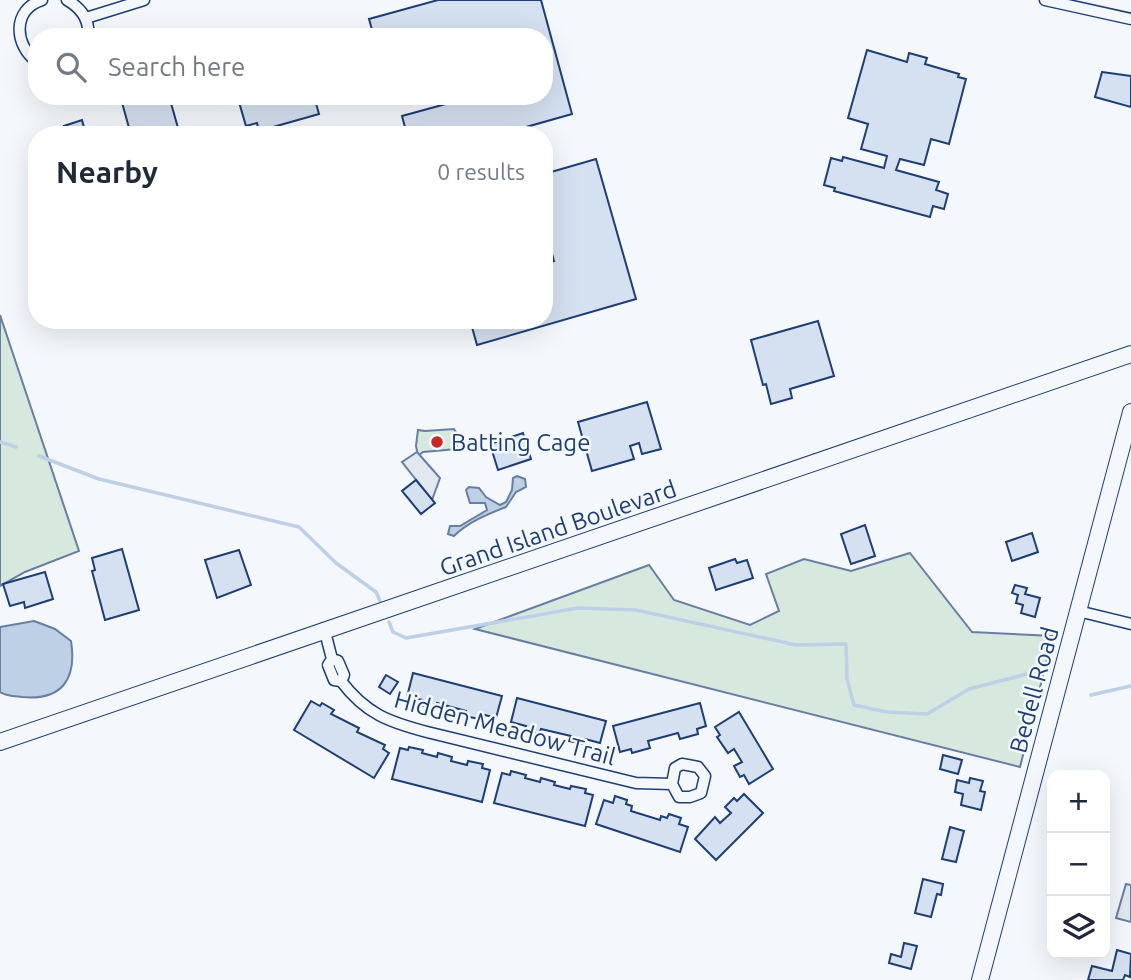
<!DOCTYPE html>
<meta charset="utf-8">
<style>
:root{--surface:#fff;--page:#f6f6f7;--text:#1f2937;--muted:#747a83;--line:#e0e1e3}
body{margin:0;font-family:Ubuntu,sans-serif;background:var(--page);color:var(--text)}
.controls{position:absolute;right:21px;bottom:21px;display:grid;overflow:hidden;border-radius:14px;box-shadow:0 7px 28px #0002}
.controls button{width:63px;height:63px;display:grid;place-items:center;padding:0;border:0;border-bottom:2px solid var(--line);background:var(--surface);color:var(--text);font:35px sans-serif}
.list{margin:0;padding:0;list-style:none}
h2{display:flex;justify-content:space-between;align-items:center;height:91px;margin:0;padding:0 28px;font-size:30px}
h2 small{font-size:23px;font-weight:400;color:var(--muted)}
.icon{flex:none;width:38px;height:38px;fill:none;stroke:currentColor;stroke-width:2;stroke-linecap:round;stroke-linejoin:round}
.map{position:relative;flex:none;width:1131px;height:980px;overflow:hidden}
.search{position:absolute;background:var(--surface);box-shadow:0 7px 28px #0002;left:28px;top:28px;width:525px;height:77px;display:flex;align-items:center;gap:18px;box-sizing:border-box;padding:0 24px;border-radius:28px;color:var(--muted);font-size:26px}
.panel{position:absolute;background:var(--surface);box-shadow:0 7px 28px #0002;left:28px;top:126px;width:525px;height:203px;border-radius:28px}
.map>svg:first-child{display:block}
.green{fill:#d7e8df;stroke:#687fa3;stroke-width:2}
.parking{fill:#e3e8f0;stroke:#687fa3;stroke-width:2}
.water{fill:#bed0e5;stroke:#687fa3;stroke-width:2}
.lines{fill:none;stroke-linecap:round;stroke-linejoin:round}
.stream{stroke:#bed0e5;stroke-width:3.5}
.building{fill:#d5e0f0;stroke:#1d3f73;stroke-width:2}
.street-casing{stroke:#1d3f73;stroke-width:13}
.secondary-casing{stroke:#1d3f73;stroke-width:18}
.street{stroke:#f4f7fb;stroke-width:10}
.secondary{stroke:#f4f7fb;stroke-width:16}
.poi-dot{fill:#c62828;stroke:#f4f7fb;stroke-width:2.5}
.labels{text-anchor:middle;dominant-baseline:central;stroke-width:5;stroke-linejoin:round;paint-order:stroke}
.poi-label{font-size:24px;fill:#1d3f73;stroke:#f4f7fb;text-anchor:start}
.street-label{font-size:24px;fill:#1d3f73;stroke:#f4f7fb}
</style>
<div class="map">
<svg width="1131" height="980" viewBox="0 0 1131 980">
<rect width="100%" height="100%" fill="#f4f7fb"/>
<g class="green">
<polygon points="0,315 79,551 25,572 0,586"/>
<polygon points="454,429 457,434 457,449 423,452 418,456 416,446 418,430 425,431"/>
<polygon points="910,553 972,632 1053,636 1020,767 475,629 649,565 674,600 750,625 779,611 766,574 804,559 851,571"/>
</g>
<g class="parking">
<polygon points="417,452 440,478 432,500 402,462"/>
<polygon points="1126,884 1131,885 1131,922 1116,918"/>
</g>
<g class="water">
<path d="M 517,476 L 525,479 L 526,487 L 516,492 L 506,507 C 488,514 468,522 454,536 L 448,534 L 450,526 L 460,526 L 487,510 L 485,503 L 470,503 L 466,490 L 469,487 L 479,488 L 486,497 L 500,505 L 506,502 L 512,490 L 513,478 Z"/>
<path d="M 34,621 L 55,629 L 71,641 C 77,679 62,701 22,697 C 14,696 7,696 0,692 L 0,627 Z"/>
</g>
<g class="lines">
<g class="stream">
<polyline points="0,442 16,447"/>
<polyline points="39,456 99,479 299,527 336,563 376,592 380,601"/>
<polyline points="389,622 393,632 406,638 578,608 636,610 796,645 846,644 847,679 854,705 887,712 927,714 969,689 1027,674 1041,678"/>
<polyline points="1091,695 1131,686"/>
</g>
</g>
<g class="building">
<polygon points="438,0 541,0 572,114 498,135 407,135 402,116 475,96 544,96 544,37 374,37 369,19"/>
<polygon points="867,50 907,62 909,53 927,58 925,64 959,74 958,77 966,79 949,144 931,139 924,165 900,159 896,170 939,182 936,190 948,194 944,209 933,206 930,217 834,191 835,188 824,185 831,158 842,161 843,157 884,168 887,156 861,149 868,124 848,118"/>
<polygon points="1102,72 1131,76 1131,107 1095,97"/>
<polygon points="130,96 169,96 180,135 131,135 121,99"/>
<polygon points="254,96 314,96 319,114 259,131 257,123 246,126 239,102"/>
<polygon points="82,120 86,135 67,135 64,126"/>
<polygon points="596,159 636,299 477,345 470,320 544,320 544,264 554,261 544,226 544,174"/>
<polygon points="818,321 834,376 790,389 792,398 771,404 766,384 763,385 751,340"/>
<polygon points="647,402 661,449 642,454 639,443 630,446 634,459 592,471 578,422"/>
<polygon points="523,433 531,459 498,470 490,444"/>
<polygon points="416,480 435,503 421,514 402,491"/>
<polygon points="865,525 875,556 851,564 841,534"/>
<polygon points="1032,533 1038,552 1012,561 1006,542"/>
<polygon points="122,549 139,610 105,620 92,571 95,570 92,558"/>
<polygon points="239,550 251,585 217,598 205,560"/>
<polygon points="735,559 737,563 747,560 753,578 716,590 709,568"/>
<polygon points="45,572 53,599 25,608 24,602 10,606 3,584"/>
<polygon points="1015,585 1027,588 1025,594 1040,598 1035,617 1021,613 1023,605 1016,603 1018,595 1012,593"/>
<polygon points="413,673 502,696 496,718 481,714 479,719 465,716 466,711 437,703 435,708 421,705 423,700 407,697"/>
<polygon points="386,675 398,682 390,694 379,687"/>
<polygon points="517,698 606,721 600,743 585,739 583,744 569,741 571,736 541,729 539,734 525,730 526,726 511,722"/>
<polygon points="311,701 320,706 322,703 334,710 331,714 359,728 357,732 385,745 383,749 389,753 374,778 294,730"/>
<polygon points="700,703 706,726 697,729 698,734 680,739 678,733 648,741 650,748 632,753 631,749 620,752 613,726"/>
<polygon points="739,712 773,769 749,784 744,775 740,777 734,766 742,762 734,749 728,753 717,737 720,735 715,727"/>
<polygon points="409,747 423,750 422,753 437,757 438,753 452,757 451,761 467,765 468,761 483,764 482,768 490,770 482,802 392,779 400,748 408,750"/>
<polygon points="943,755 962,760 958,774 940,769"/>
<polygon points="511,771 526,775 525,778 540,782 541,778 555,782 554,785 570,789 571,786 586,789 585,793 593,795 585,826 494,803 502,773 510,775"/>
<polygon points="970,778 983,781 980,791 985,792 981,810 961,805 963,794 955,792 957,780 969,783"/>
<polygon points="744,794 763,813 716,860 695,839 715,817 720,823 731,813 725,807 734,798 737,801"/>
<polygon points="615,796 627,800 626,804 632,806 631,811 660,820 661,816 667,818 669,814 681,818 679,824 688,827 680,852 596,824 604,800 613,803"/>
<polygon points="950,827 964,831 956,862 942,859"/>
<polygon points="923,879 943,884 941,895 937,894 931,917 915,913"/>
<polygon points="904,943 917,946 911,969 889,963 891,954 901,957"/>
<polygon points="1117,950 1131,954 1130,977 1125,975 1123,980 1088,980 1092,966 1112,971"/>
</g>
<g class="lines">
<defs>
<g id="street">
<path d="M 67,0 C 81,8 90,20 88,37"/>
<polyline points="1045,0 1131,19"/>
<polyline points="86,18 144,0"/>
<path d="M 37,62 C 14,45 12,10 42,0"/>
<polyline points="1078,611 1131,624"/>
<polyline points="325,632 332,659 328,665 334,680 341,681 344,675 338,661 332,659"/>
<path d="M 341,681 C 366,714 389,722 427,732 L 636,783 L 672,784 L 675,768 L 682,764 L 698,767 L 705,776 L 701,793 L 690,797 L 679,797 L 672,784"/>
</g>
<g id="secondary">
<polyline points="0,742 1131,354"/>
<polyline points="980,980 1131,412"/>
</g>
</defs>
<use href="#street" class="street-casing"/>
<use href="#secondary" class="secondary-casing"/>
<use href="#street" class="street"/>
<use href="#secondary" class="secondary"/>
</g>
<circle class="poi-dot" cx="437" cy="442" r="7"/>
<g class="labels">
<g class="poi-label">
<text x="451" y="442">Batting Cage</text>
</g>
<g class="street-label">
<text transform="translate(558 528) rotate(-19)">Grand Island Boulevard</text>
<text transform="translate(1034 690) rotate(-75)">Bedell Road</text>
<text transform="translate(505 728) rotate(15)">Hidden Meadow Trail</text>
</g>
</g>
</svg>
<div class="controls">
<button>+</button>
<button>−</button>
<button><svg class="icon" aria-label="layers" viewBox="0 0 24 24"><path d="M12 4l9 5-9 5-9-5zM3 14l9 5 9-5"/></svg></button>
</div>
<div class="search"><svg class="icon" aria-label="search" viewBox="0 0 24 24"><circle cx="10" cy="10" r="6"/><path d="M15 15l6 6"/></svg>Search here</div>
<section class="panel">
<h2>Nearby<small>0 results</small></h2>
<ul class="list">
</ul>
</section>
</div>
